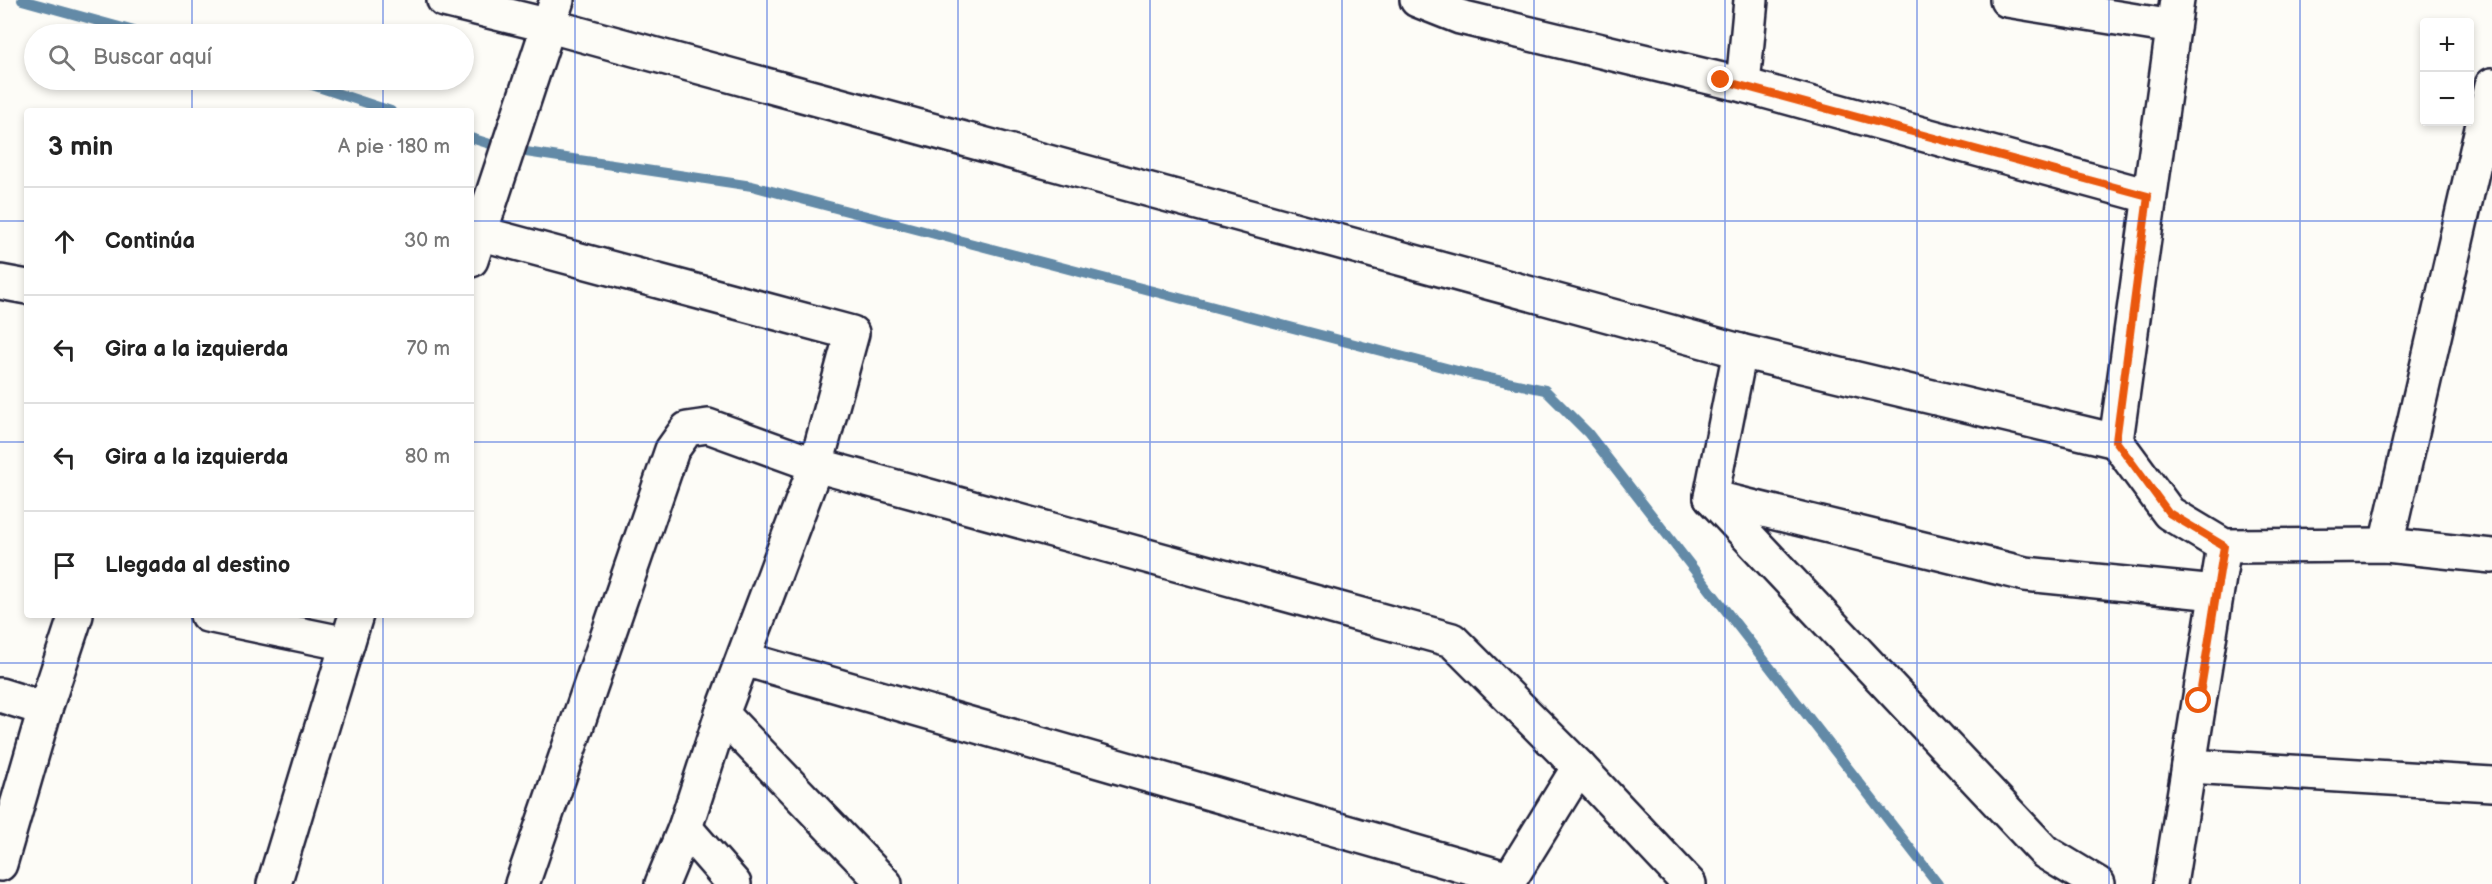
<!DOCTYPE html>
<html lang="es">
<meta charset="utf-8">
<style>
:root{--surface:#fff;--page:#f6f6f6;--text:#222;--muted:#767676;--line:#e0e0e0}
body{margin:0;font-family:"Balsamiq Sans",sans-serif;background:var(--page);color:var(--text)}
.controls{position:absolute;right:18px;top:18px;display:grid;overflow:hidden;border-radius:6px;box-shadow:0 3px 9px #0003}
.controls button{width:54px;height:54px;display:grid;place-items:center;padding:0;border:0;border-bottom:2px solid var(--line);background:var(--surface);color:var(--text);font:30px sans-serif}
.stop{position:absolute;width:18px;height:18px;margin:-14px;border:4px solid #ea580c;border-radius:50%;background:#fff}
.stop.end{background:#ea580c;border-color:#fff;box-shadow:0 2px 6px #0008}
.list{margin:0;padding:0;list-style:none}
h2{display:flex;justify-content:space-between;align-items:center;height:78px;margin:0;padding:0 24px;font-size:26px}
h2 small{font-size:20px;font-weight:400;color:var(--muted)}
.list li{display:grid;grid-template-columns:39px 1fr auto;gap:18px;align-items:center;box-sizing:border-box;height:108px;padding:0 24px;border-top:2px solid var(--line)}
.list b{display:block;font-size:22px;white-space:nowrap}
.list em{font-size:20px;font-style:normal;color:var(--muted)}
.icon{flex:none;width:33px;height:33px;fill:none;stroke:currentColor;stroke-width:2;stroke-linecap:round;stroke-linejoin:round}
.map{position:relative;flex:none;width:2492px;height:884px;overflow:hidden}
.search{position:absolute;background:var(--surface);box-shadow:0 3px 9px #0003;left:24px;top:24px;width:450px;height:66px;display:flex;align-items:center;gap:15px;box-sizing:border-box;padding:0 21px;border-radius:33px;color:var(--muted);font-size:22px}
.panel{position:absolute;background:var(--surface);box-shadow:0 3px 9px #0003;left:24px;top:108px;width:450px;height:510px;border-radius:6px}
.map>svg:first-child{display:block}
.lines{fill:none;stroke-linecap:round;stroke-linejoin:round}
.stream{stroke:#638aa7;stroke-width:10}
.minor-casing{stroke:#22223b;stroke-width:38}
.minor{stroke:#fdfcf7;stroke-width:33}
.route{stroke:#ea580c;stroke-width:8}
.grid{fill:none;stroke:#1d4ed8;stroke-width:1.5;stroke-opacity:0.55}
</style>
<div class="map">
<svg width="2492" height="884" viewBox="0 0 2492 884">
<rect width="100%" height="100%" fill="#fdfcf7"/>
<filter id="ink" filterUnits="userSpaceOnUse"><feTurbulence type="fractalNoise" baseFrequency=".0167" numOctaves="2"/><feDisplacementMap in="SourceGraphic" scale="12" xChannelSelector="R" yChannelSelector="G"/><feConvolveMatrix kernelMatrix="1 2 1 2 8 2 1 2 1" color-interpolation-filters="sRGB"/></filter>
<g filter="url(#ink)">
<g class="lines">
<g class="stream">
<polyline points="22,0 145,34"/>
<polyline points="297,80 391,111"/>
<polyline points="471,138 506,149 752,186 1465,373 1545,390 1588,433 1938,884"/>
</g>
<defs>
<g id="minor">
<polyline points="444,0 550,26 1740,351 2116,441"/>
<polyline points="1417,0 1460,17 1743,85 2148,196"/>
<polyline points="2007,0 2173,27"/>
<polyline points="2177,0 2116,441 2169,513 2224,546 2386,545 2492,556"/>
<polyline points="1743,85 1751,0"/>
<polyline points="479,233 852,333 816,465 722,714 685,828 662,884"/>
<polyline points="471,260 557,0"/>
<polyline points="0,282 27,287"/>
<polyline points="1740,351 1711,497 2045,852 2098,884"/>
<polyline points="1711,497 2025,574 2216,593"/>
<polyline points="2386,545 2492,85"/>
<polyline points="207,615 347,644"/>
<polyline points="744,659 1509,879"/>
<polyline points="0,695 45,709"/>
<polyline points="722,714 885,884"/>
<polyline points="2189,766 2492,784"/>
<polyline points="685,828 734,884"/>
<polyline points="0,864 45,709 76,615"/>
<polyline points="274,884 356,615"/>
<polyline points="522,884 672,450 687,429 708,426 816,465 1452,640 1579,767 1689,884"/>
<polyline points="1507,884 1579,767"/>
<polyline points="2170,884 2224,546"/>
</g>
</defs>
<use href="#minor" class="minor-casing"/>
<use href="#minor" class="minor"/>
</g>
</g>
<g class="lines" filter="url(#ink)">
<polyline class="route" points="1721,80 2148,196 2116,441 2169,513 2224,546 2199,701"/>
</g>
<path class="grid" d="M 192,0 L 192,34M 383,0 L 383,34M 575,0 L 575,884M 767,0 L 767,884M 958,0 L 958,884M 1150,0 L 1150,884M 1342,0 L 1342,884M 1534,0 L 1534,884M 1725,0 L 1725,884M 1917,0 L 1917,884M 2109,0 L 2109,884M 2300,0 L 2300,884M 192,80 L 192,111M 383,80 L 383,111M 0,221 L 27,221M 471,221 L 2492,221M 0,442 L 27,442M 471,442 L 2492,442M 192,615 L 192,884M 383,615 L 383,884M 0,663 L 2492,663"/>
</svg>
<div class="controls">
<button>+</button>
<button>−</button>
</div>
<div class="stop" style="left:2199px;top:701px"></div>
<div class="stop end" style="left:1721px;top:80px"></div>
<div class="search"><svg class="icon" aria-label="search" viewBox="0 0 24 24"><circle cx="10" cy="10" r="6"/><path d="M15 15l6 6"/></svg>Buscar aquí</div>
<section class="panel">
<h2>3 min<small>A pie · 180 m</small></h2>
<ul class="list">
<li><svg class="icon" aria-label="ahead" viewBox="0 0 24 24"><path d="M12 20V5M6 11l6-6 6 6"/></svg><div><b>Continúa</b></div><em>30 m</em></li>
<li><svg class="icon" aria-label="left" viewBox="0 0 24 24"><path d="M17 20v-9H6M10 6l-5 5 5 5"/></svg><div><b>Gira a la izquierda</b></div><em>70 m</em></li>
<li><svg class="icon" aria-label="left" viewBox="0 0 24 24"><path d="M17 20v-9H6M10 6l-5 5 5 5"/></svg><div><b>Gira a la izquierda</b></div><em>80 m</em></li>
<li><svg class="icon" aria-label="arrive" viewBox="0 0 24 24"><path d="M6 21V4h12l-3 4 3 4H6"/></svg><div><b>Llegada al destino</b></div></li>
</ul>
</section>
</div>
